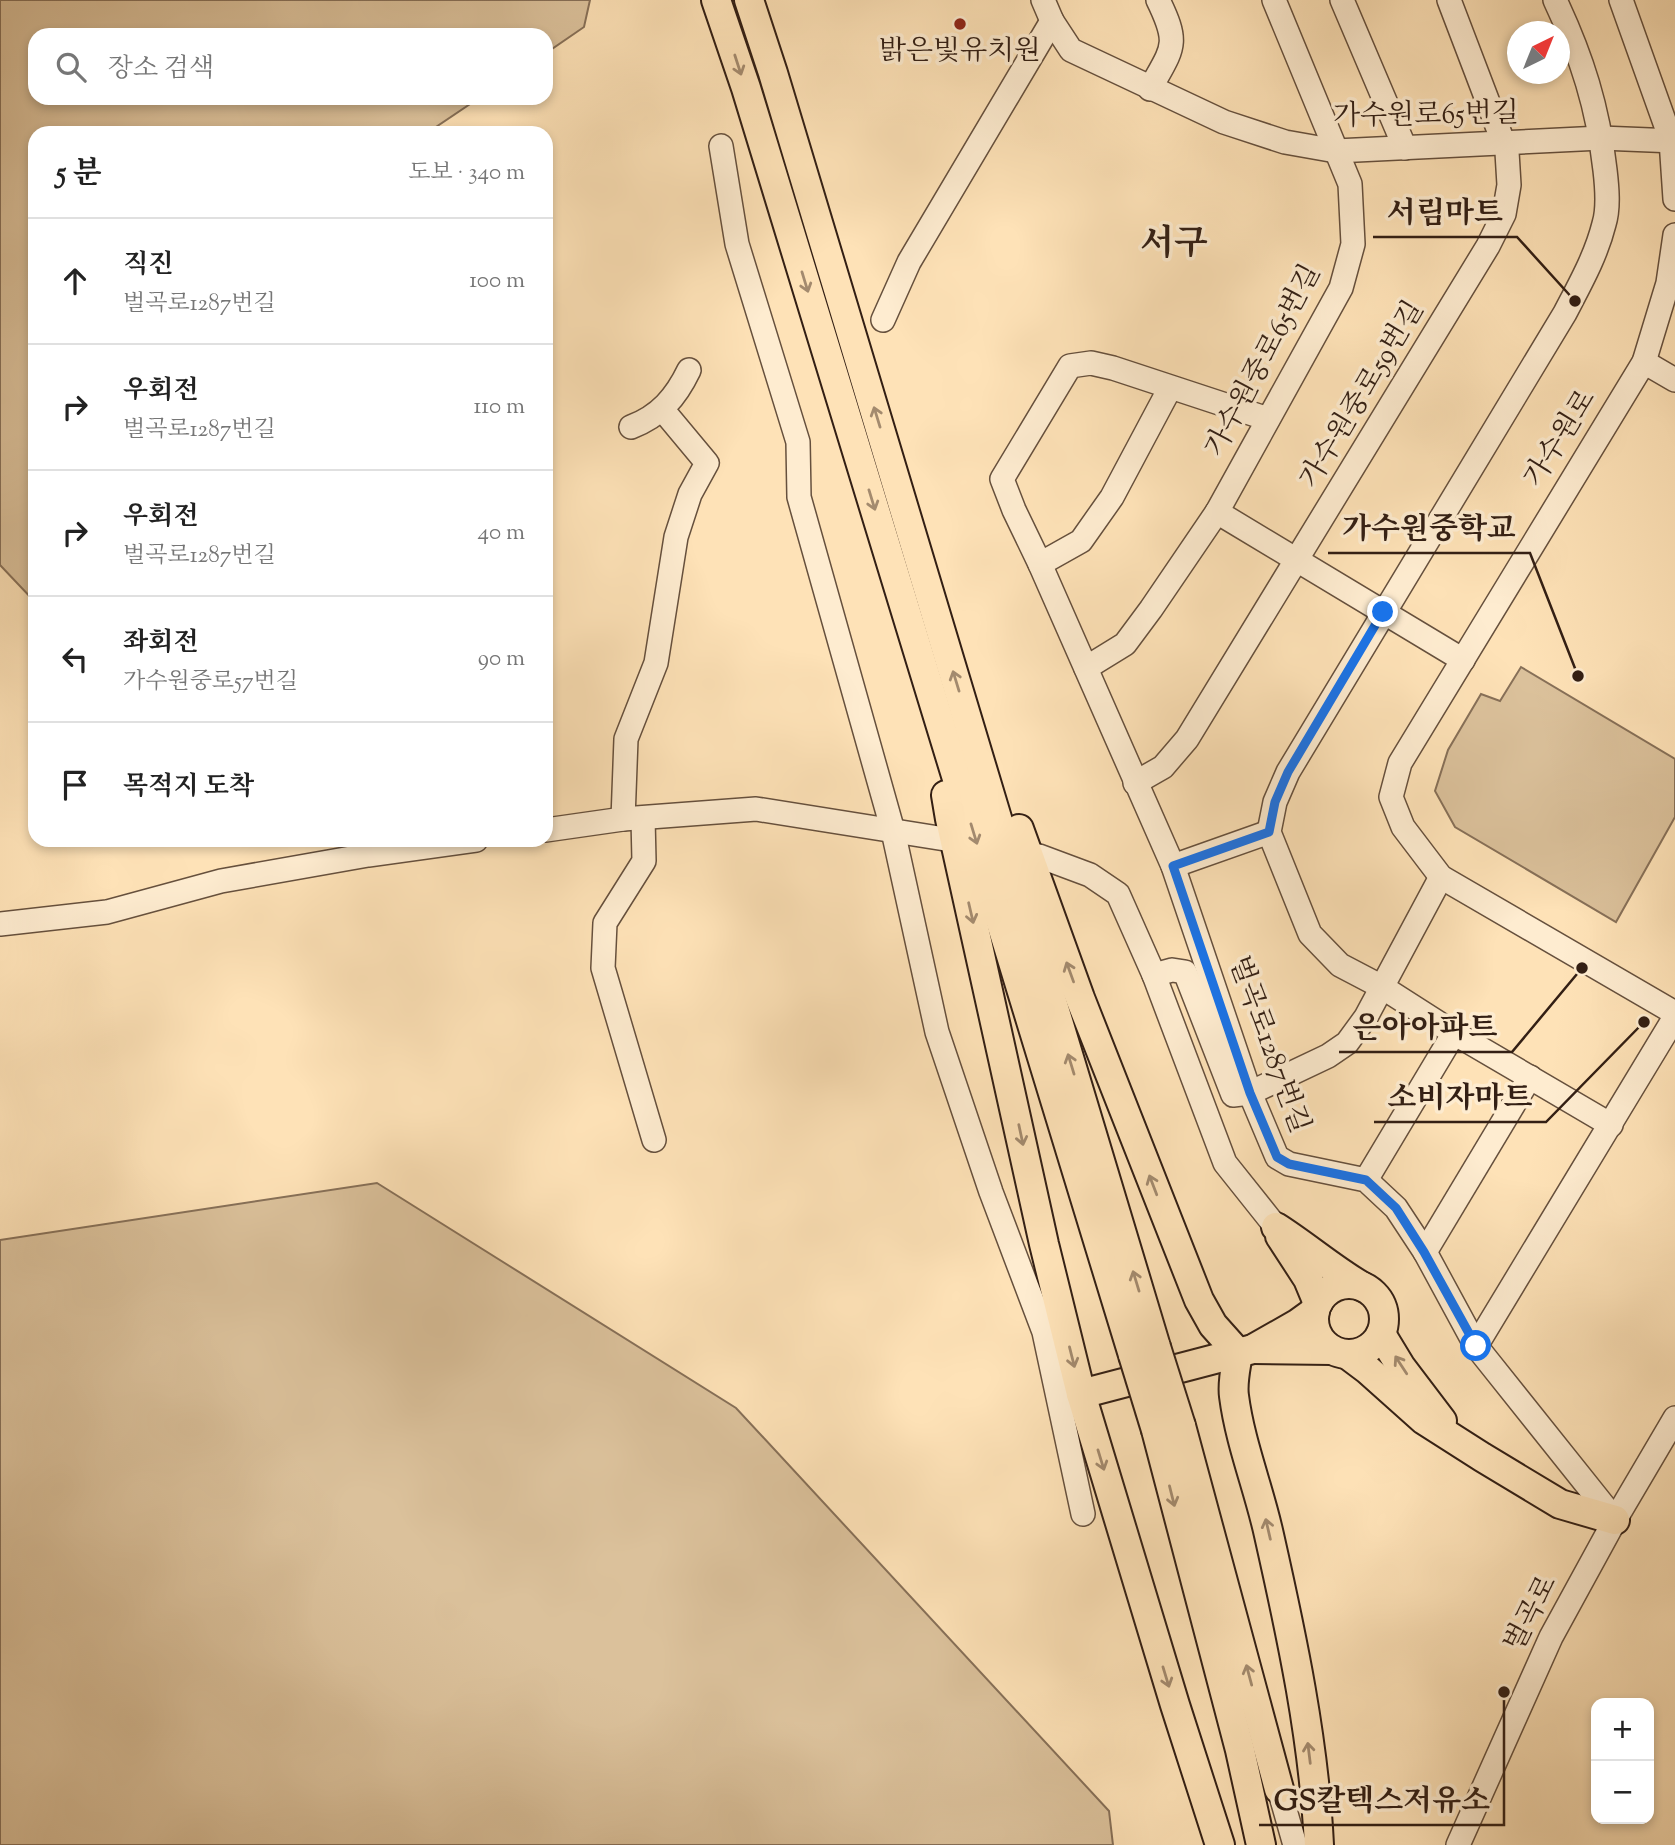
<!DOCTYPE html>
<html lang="ko">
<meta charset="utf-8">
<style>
:root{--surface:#fff;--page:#f6f6f6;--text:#222;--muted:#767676;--line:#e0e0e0}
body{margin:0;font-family:"Sorts Mill Goudy","Noto Serif KR",serif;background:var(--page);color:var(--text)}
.controls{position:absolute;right:21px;bottom:21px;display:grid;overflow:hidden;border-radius:14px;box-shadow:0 4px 10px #0003}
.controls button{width:63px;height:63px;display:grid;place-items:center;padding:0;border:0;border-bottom:2px solid var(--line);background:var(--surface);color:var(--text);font:35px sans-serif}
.compass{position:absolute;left:1507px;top:21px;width:63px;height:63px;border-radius:50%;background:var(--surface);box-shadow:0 4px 10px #0003;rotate:43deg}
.stop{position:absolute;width:21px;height:21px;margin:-16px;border:5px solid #1a73e8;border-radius:50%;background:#fff}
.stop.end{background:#1a73e8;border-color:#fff;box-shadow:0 2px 7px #0008}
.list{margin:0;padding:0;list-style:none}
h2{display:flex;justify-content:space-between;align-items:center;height:91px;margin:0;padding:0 28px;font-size:30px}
h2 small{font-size:23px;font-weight:400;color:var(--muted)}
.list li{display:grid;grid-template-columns:46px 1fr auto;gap:21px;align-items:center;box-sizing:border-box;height:126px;padding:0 28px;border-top:2px solid var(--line)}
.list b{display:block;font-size:26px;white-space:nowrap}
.list p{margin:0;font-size:23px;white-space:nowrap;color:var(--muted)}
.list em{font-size:23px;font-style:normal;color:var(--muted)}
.icon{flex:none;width:38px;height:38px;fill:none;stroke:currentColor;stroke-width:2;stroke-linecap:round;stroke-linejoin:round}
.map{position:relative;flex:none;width:1675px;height:1845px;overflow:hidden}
.search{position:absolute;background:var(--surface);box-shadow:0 4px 10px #0003;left:28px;top:28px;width:525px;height:77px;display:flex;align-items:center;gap:18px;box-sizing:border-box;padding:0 24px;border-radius:21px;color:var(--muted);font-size:26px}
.panel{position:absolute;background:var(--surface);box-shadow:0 4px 10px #0003;left:28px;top:126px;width:525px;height:721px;border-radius:21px}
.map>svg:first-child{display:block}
.green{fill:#dbc19b;stroke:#877058;stroke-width:2}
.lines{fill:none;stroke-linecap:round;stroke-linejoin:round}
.minor-casing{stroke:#66503d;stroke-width:26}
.major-casing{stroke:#331f14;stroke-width:32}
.minor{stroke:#feecd0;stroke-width:23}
.major{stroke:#fee2b7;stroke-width:28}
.major-bridge-casing{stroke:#331f14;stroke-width:32;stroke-linecap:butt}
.major-bridge{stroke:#fee2b7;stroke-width:28}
.oneway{stroke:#a38a6e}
.route{stroke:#1a73e8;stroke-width:9}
.poi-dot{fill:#8f2418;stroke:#feecd0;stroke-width:2.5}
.labels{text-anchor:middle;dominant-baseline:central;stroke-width:7;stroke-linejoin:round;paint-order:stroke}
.poi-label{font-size:28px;fill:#331f14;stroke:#feecd0}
.street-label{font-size:28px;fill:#331f14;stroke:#feecd0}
.district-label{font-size:35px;font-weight:bold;fill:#331f14;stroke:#feecd0}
.leader{fill:none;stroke:#331f14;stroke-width:2.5}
.callout-dot{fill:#331f14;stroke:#feecd0;stroke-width:2.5}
.callout-label{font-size:30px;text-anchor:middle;font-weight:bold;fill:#331f14;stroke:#feecd0;stroke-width:7;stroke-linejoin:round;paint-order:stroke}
</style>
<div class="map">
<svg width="1675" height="1845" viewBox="0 0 1675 1845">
<rect width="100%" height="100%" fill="#fee2b7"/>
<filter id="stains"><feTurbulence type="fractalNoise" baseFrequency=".00286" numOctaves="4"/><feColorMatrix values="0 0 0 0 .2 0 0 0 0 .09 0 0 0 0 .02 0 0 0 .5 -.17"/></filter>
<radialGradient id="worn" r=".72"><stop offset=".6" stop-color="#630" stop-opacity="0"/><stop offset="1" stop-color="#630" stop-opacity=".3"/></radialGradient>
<g class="green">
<polygon points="0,0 590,0 584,27 546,53 546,35 35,35 35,98 479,98 436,127 437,133 35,133 35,602 0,565"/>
<polygon points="1521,667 1675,759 1675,817 1616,922 1455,827 1435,791 1448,750 1481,694 1500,701"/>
<polygon points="377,1183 736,1408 1109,1811 1113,1845 0,1845 0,1240"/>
</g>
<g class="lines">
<defs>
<g id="minor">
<polyline points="1043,0 1052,21 1071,50 1224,122 1285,142 1336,151 1601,138 1675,141"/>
<polyline points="1342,0 1405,148"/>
<path d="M 1555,0 C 1582,57 1598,108 1605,170 C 1607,187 1609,208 1604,224 C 1596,256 1580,284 1565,313 L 1288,772 L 1275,802 L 1269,832 L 1310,934 L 1340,965 L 1382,987 L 1454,1033 L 1611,1125"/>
<polyline points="1621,0 1671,140 1675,199"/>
<path d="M 1150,89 C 1173,47 1180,45 1158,0"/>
<polyline points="721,146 737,244 798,442 799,497 893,831 937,1032 991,1192 1044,1332 1083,1514"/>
<polyline points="1675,235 1668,283 1644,362 1400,763 1391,797 1403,827 1441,877 1675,1013"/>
<polyline points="883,320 909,262 1052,21"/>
<polyline points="1644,362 1675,380"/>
<polyline points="1268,419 1113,368 1091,363 1070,366 1002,479 1014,510 1040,564 1173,866 1250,1093 1277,1157 1289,1164 1366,1180 1396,1208 1425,1252 1476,1346 1615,1520"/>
<path d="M 631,427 C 660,416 676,397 689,370"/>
<polyline points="1217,512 1463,660"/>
<polyline points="1040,564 1081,541 1112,497 1170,388"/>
<polyline points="1086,668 1125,644 1151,609 1217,512 1341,288 1353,244 1350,184 1274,0"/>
<polyline points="1135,783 1163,767 1187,739 1488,246 1504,214 1509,185 1507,152 1449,0"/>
<polyline points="643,818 644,861 605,923 603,968 654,1140"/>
<polyline points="623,819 626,739 656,663 676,537 690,494 707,463 662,409"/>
<polyline points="546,830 623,819 756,809 945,839"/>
<polyline points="1039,856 1090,875 1118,894 1154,975 1225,1163 1276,1227"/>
<polyline points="1173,866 1269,832"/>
<polyline points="0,924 107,912 221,881 368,855 476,840"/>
<polyline points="1154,975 1172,970 1185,972 1233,1095 1250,1093 1328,1056 1347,1043 1366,1017 1441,877"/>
<polyline points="1366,1180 1454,1033"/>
<polyline points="1425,1252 1530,1077"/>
<polyline points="1476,1346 1675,1017"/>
<polyline points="1279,1789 1295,1845"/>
<polyline points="1458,1845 1551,1637 1615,1520 1675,1418"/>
</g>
<g id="major">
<polyline points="716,0 746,88 1133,1355"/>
<polyline points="749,0 773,73 1156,1347"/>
<polyline points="946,795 950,819 1044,1244 1081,1394 1175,1705 1220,1845"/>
<polyline points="1019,829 1080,998 1199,1300 1213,1325 1238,1353"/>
<path d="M 1276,1227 C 1306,1246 1332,1269 1363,1287"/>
<polyline points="1280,1236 1308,1279 1318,1303"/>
<circle cx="1349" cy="1319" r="35"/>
<polyline points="1381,1334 1401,1367 1442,1421"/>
<polyline points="1253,1349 1332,1350"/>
<path d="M 1238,1353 C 1236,1367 1232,1382 1234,1396 C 1240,1443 1259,1489 1269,1535 C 1292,1637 1314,1740 1319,1845"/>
<polyline points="1348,1355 1368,1370 1424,1420 1482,1457 1560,1504 1615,1520"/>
<polyline points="1081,1394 1253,1349 1297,1324 1315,1311"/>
<polyline points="1181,1426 1279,1789"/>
<polyline points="1156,1430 1240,1750 1261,1845"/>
</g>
</defs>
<use href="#minor" class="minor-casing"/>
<use href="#major" class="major-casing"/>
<use href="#minor" class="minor"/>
<use href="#major" class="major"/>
<defs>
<g id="major-bridge">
<polyline points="1156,1347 1181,1426"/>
<polyline points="1133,1355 1156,1430"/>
</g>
</defs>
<use href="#major-bridge" class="major-bridge-casing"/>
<use href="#major-bridge" class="major-bridge"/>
</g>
<defs><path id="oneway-shaft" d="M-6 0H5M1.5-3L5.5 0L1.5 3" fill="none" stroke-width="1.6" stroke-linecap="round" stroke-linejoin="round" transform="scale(1.75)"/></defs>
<g class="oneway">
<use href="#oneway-shaft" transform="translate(738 65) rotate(72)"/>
<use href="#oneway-shaft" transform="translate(805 282) rotate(73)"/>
<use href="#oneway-shaft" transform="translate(877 417) rotate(-107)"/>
<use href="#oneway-shaft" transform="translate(872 500) rotate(73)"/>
<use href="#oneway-shaft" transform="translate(956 681) rotate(-107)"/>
<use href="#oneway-shaft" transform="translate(974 834) rotate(73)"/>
<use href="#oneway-shaft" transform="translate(971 913) rotate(77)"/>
<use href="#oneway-shaft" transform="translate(1070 972) rotate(-110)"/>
<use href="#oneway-shaft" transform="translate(1071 1064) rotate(-107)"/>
<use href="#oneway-shaft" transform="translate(1021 1135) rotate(78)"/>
<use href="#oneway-shaft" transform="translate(1153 1185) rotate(-111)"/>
<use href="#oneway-shaft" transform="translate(1136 1281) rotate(-107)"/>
<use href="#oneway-shaft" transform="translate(1072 1357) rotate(76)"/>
<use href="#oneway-shaft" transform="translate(1401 1365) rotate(-123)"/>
<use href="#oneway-shaft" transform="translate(1101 1460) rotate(73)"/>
<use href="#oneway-shaft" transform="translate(1172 1496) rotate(76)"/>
<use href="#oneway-shaft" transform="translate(1268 1529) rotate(-103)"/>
<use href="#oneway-shaft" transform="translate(1249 1675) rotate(-105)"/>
<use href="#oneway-shaft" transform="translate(1166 1677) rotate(73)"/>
<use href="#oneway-shaft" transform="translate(1309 1753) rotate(-97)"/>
</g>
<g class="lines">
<polyline class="route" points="1383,612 1288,772 1275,802 1269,832 1173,866 1250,1093 1277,1157 1289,1164 1366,1180 1396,1208 1424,1252 1476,1346"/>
</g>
<circle class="poi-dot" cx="960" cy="24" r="7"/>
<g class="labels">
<g class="poi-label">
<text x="960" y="52">밝은빛유치원</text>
</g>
<g class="street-label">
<text transform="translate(1426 116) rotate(-1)">가수원로65번길</text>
<text transform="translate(1264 361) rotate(-62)">가수원중로65번길</text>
<text transform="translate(1363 395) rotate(-59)">가수원중로59번길</text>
<text transform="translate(1561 439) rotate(-58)">가수원로</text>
<text transform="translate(1268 1045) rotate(70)">벌곡로1287번길</text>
<text transform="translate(1532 1614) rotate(-63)">벌곡로</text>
</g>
<g class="district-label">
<text x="1174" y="245">서구</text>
</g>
</g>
<path class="leader" d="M1575 301L1517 237H1373M1578 676L1530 553H1328M1582 968L1512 1052H1339M1644 1022L1546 1122H1374M1504 1692L1504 1825H1259"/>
<g class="callout-dot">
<circle cx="1575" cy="301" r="7"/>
<circle cx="1578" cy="676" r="7"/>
<circle cx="1582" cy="968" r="7"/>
<circle cx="1644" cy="1022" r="7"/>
<circle cx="1504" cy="1692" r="7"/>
</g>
<g class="callout-label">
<text x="1445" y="222">서림마트</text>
<text x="1429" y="538">가수원중학교</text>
<text x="1425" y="1037">은아아파트</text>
<text x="1460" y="1107">소비자마트</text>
<text x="1382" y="1810">GS칼텍스저유소</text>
</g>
<rect width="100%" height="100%" filter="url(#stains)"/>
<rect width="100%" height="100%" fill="url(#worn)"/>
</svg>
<div class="controls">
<button>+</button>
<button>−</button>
</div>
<svg class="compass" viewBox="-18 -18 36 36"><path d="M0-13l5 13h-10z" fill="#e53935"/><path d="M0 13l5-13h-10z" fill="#767676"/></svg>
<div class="stop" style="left:1476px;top:1346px"></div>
<div class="stop end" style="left:1383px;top:612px"></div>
<div class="search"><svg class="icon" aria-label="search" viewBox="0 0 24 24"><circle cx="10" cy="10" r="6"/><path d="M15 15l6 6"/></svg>장소 검색</div>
<section class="panel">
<h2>5 분<small>도보 · 340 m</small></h2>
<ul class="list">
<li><svg class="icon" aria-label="ahead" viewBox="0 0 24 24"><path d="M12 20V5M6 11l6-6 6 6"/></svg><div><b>직진</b><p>벌곡로1287번길</p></div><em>100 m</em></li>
<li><svg class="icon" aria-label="right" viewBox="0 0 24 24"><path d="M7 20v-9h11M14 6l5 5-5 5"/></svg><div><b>우회전</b><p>벌곡로1287번길</p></div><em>110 m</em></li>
<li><svg class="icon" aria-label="right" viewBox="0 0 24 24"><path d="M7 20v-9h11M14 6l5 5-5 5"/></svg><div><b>우회전</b><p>벌곡로1287번길</p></div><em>40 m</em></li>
<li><svg class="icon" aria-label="left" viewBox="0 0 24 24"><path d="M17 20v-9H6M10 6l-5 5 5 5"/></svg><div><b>좌회전</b><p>가수원중로57번길</p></div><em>90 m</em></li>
<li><svg class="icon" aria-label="arrive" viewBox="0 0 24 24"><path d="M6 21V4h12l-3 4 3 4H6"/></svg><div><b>목적지 도착</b></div></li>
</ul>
</section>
</div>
